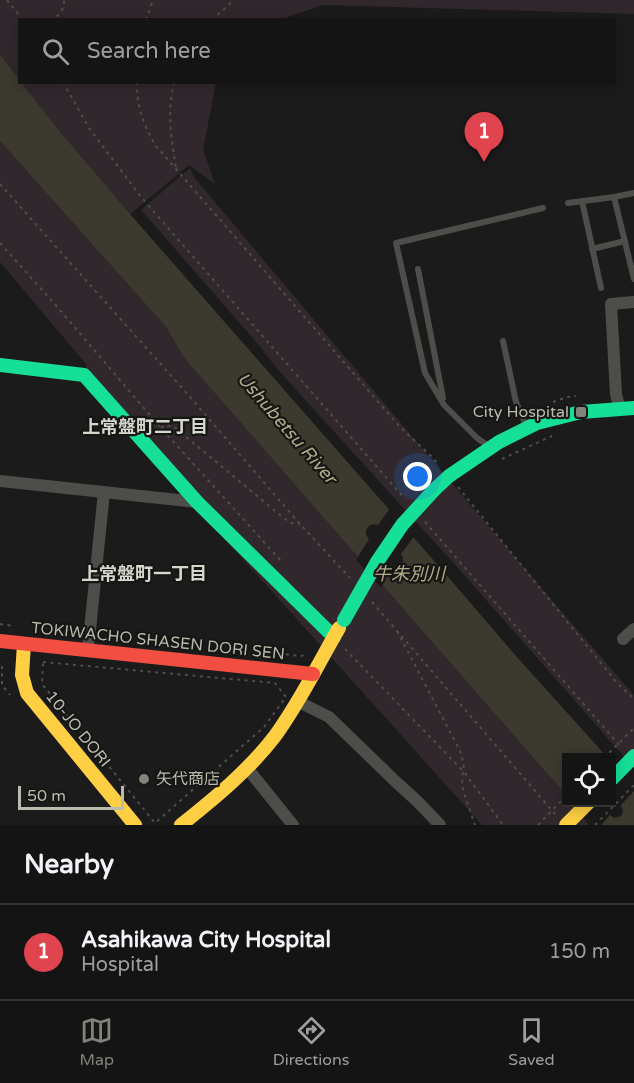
<!DOCTYPE html>
<meta charset="utf-8">
<style>
:root{--surface:#141414;--page:#1d1d1d;--text:#f1f3f6;--muted:#9d9ea0;--line:#333334;--accent:#82837b}
body{margin:0;font-family:"Varela Round","Noto Sans JP",sans-serif;background:var(--page);color:var(--text)}
.controls{position:absolute;right:18px;bottom:18px;display:grid;overflow:hidden;border-radius:0px;box-shadow:0 3px 15px #0003}
.controls button{width:54px;height:54px;display:grid;place-items:center;padding:0;border:0;border-bottom:2px solid var(--line);background:var(--surface);color:var(--text);font:30px sans-serif}
.scale{position:absolute;left:18px;bottom:15px;width:106px;box-sizing:border-box;padding-left:6px;border:3px solid #babbae;border-top:0;font-size:16px;line-height:21px;white-space:nowrap;color:#babbae;-webkit-text-stroke:4px #161715;paint-order:stroke}
.you{position:absolute;left:418px;top:477px;width:21px;height:21px;margin:-15px;border:4px solid #fff;border-radius:50%;background:#1a73e8;box-shadow:0 0 0 9px #1a73e833}
.badge{display:grid;place-items:center;width:39px;height:39px;border-radius:50%;background:var(--accent);color:#fff;font-size:20px;font-weight:700}
.pin{position:absolute;translate:-50% -50px;filter:drop-shadow(0 2px 3px #0008)}
.pin::after{content:'';position:absolute;top:32px;width:21px;height:18px;background:inherit;clip-path:polygon(0 0,100% 0,50% 100%)}
.list{margin:0;padding:0;list-style:none}
h2{display:flex;justify-content:space-between;align-items:center;height:78px;margin:0;padding:0 24px;font-size:26px}
h2 small{font-size:20px;font-weight:400;color:var(--muted)}
.list li{display:grid;grid-template-columns:39px 1fr auto;gap:18px;align-items:center;box-sizing:border-box;height:96px;padding:0 24px;border-top:2px solid var(--line)}
.list b{display:block;font-size:22px;white-space:nowrap}
.list p{margin:0;font-size:20px;white-space:nowrap;color:var(--muted)}
.list em{font-size:20px;font-style:normal;color:var(--muted)}
.icon{flex:none;width:33px;height:33px;fill:none;stroke:currentColor;stroke-width:2;stroke-linecap:round;stroke-linejoin:round}
.map{position:relative;flex:none;width:634px;height:825px;overflow:hidden}
.search{position:absolute;background:var(--surface);box-shadow:0 3px 15px #0003;left:18px;right:18px;top:18px;height:66px;display:flex;align-items:center;gap:15px;box-sizing:border-box;padding:0 21px;border-radius:0px;color:var(--muted);font-size:22px}
.sheet{height:174px;background:var(--surface)}
nav{display:flex;justify-content:space-around;align-items:center;box-sizing:border-box;height:84px;border-top:2px solid var(--line);background:var(--surface);font-size:16px;color:var(--muted)}
nav a{display:grid;justify-items:center;gap:3px}
nav .on{color:var(--accent)}
.map>svg:first-child{display:block}
.green{fill:#31282d}
.water{fill:#3c392f}
.pier{fill:#1b1b1b}
.lines{fill:none;stroke-linecap:round;stroke-linejoin:round}
.path{stroke:#4e4f4b;stroke-width:2;stroke-dasharray:3 4.5;stroke-linecap:butt}
.lane{stroke:#4d4d4a;stroke-width:6}
.street{stroke:#4d4d4a;stroke-width:12}
.fast{stroke:#16e098;stroke-width:14}
.slow{stroke:#ffcf43;stroke-width:14}
.jam{stroke:#f24e42;stroke-width:14}
.path-bridge{stroke:#4e4f4b;stroke-width:2;stroke-dasharray:3 4.5;stroke-linecap:butt}
.fast-bridge{stroke:#16e098;stroke-width:14}
.poi-dot{fill:#82837b;stroke:#161715;stroke-width:2}
.labels{text-anchor:middle;dominant-baseline:central;stroke-width:4.5;stroke-linejoin:round;paint-order:stroke}
.poi-label{font-size:16px;fill:#babbae;stroke:#161715;text-anchor:end}
.street-label{font-size:16px;fill:#babbae;stroke:#161715}
.neighbourhood-label{font-size:18px;font-weight:bold;fill:#d6d7ce;stroke:#161715}
.water-label{font-size:18px;font-style:italic;fill:#b2ab88;stroke:#161715}
</style>
<div class="map">
<svg width="634" height="825" viewBox="0 0 634 825">
<rect width="100%" height="100%" fill="#1b1b1b"/>
<g class="green">
<polygon points="0,0 634,0 634,14 323,5 279,20 20,20 19,79 0,54"/>
<polygon points="22,83 216,83 203,150 215,184 189,165 130,214 57,128"/>
<polygon points="0,141 166,327 184,358 566,795 566,802 573,803 593,825 482,825 87,386 86,364 0,262"/>
<path d="M 190,168 L 194,177 C 340,351 485,524 634,695 L 634,768 L 458,568 L 279,371 L 258,344 L 141,210 Z"/>
</g>
<g class="water">
<polygon points="0,54 19,79 20,82 22,83 57,128 130,214 443,571 516,656 607,757 566,758 566,795 184,358 166,327 0,141"/>
<polygon points="634,788 634,825 593,825 612,802"/>
</g>
<g class="pier">
<polygon points="391,507 415,535 401,554 403,558 403,562 401,566 397,568 392,567 381,588 356,560 369,539 366,535 366,530 369,526 373,524 378,525"/>
<polygon points="612,760 634,783 634,791 621,805 623,812 621,816 614,818 610,815 601,825 589,825 570,802 612,802"/>
</g>
<g class="lines">
<g class="path">
<polyline points="7,0 23,20"/>
<path d="M 50,20 C 60,16 64,10 64,0"/>
<polyline points="146,20 153,0"/>
<polyline points="212,20 234,0"/>
<polyline points="63,82 89,128 141,197 405,499"/>
<path d="M 137,82 C 136,105 144,127 156,146 L 401,428 L 431,456 L 438,464"/>
<path d="M 174,82 C 167,114 171,137 176,168"/>
<polyline points="0,184 183,389 300,524 350,578"/>
<polyline points="0,243 59,309 161,428 282,562"/>
<polyline points="553,402 567,397 576,396"/>
<polyline points="161,428 166,425 174,427 285,519 294,524 300,524"/>
<polyline points="502,459 552,436"/>
<polyline points="458,487 617,683 634,699"/>
<polyline points="425,522 622,748"/>
<polyline points="372,602 555,814"/>
<polyline points="0,624 15,626"/>
<polyline points="397,631 460,751 464,764 462,779 463,790 475,825"/>
<polyline points="345,649 464,772 503,825"/>
<polyline points="256,651 301,656 307,654"/>
<polygon points="43,662 275,683 286,697 264,727 155,823 42,684"/>
<polyline points="2,666 2,685 10,695"/>
<polyline points="595,825 634,785"/>
</g>
<g class="lane">
<polyline points="614,197 634,193"/>
<polyline points="582,201 601,288"/>
<polyline points="568,203 614,197 634,279"/>
<polyline points="592,249 625,241"/>
<polyline points="418,269 443,398"/>
<polyline points="503,341 516,402 527,427"/>
<polyline points="490,447 477,438 444,405 425,373 396,243 543,208"/>
</g>
<g class="street">
<polyline points="620,410 616,394 611,304 634,302"/>
<polyline points="0,481 197,502"/>
<polyline points="623,639 634,629"/>
<polyline points="88,649 104,492"/>
<polyline points="297,701 329,717 395,781 417,801 440,825"/>
<polyline points="247,768 293,825"/>
</g>
<g class="fast">
<polyline points="0,365 84,375 197,502 334,637"/>
<polyline points="434,490 449,476 499,442 537,423 581,412 634,408"/>
</g>
<g class="slow">
<polyline points="24,644 22,675 27,693 135,825"/>
<path d="M 181,825 C 215,798 249,770 275,736 C 300,702 318,664 339,628"/>
<polyline points="566,825 589,802"/>
</g>
<polyline class="jam" points="0,641 313,674"/>
<g class="path-bridge">
<polyline points="604,758 634,728"/>
<polyline points="538,825 566,796"/>
</g>
<g class="fast-bridge">
<polyline points="344,620 377,562 402,525 434,490"/>
<polyline points="612,779 634,756"/>
</g>
</g>
<g class="poi-dot">
<rect x="575" y="406" width="12" height="12" rx="3"/>
<circle cx="144" cy="779" r="6"/>
</g>
<g class="labels">
<g class="poi-label">
<text x="569" y="412">City Hospital</text>
<text x="156" y="779" text-anchor="start">矢代商店</text>
</g>
<g class="street-label">
<text transform="translate(158 641) rotate(6)">TOKIWACHO SHASEN DORI SEN</text>
<text transform="translate(78 729) rotate(51)">10-JO DORI</text>
</g>
<g class="neighbourhood-label">
<text x="145" y="427">上常盤町二丁目</text>
<text x="144" y="574">上常盤町一丁目</text>
</g>
<g class="water-label">
<text transform="translate(287 428) rotate(49)">Ushubetsu River</text>
<text x="409" y="574">牛朱別川</text>
</g>
</g>
</svg>
<div class="controls">
<button><svg class="icon" aria-label="locate" viewBox="0 0 24 24"><circle cx="12" cy="12" r="6"/><path d="M12 2v4M12 18v4M2 12h4M18 12h4"/></svg></button>
</div>
<div class="scale">50 m</div>
<div class="you"></div>
<div class="pin badge" style="left:484px;top:162px;background:#e0444e">1</div>
<div class="search"><svg class="icon" aria-label="search" viewBox="0 0 24 24"><circle cx="10" cy="10" r="6"/><path d="M15 15l6 6"/></svg>Search here</div>
</div>
<section class="sheet">
<h2>Nearby<small></small></h2>
<ul class="list">
<li><span class="badge" style="background:#e0444e">1</span><div><b>Asahikawa City Hospital</b><p>Hospital</p></div><em>150 m</em></li>
</ul>
</section>
<nav>
<a class="on"><svg class="icon" aria-label="map" viewBox="0 0 24 24"><path d="M3 6l6-2 6 2 6-2v14l-6 2-6-2-6 2zM9 4v14M15 6v14"/></svg>Map</a>
<a><svg class="icon" aria-label="directions" viewBox="0 0 24 24"><path d="M12 3l9 9-9 9-9-9zM9 14v-3h6M13 9l2 2-2 2"/></svg>Directions</a>
<a><svg class="icon" aria-label="saved" viewBox="0 0 24 24"><path d="M7 4h10v16l-5-4-5 4z"/></svg>Saved</a>
</nav>
